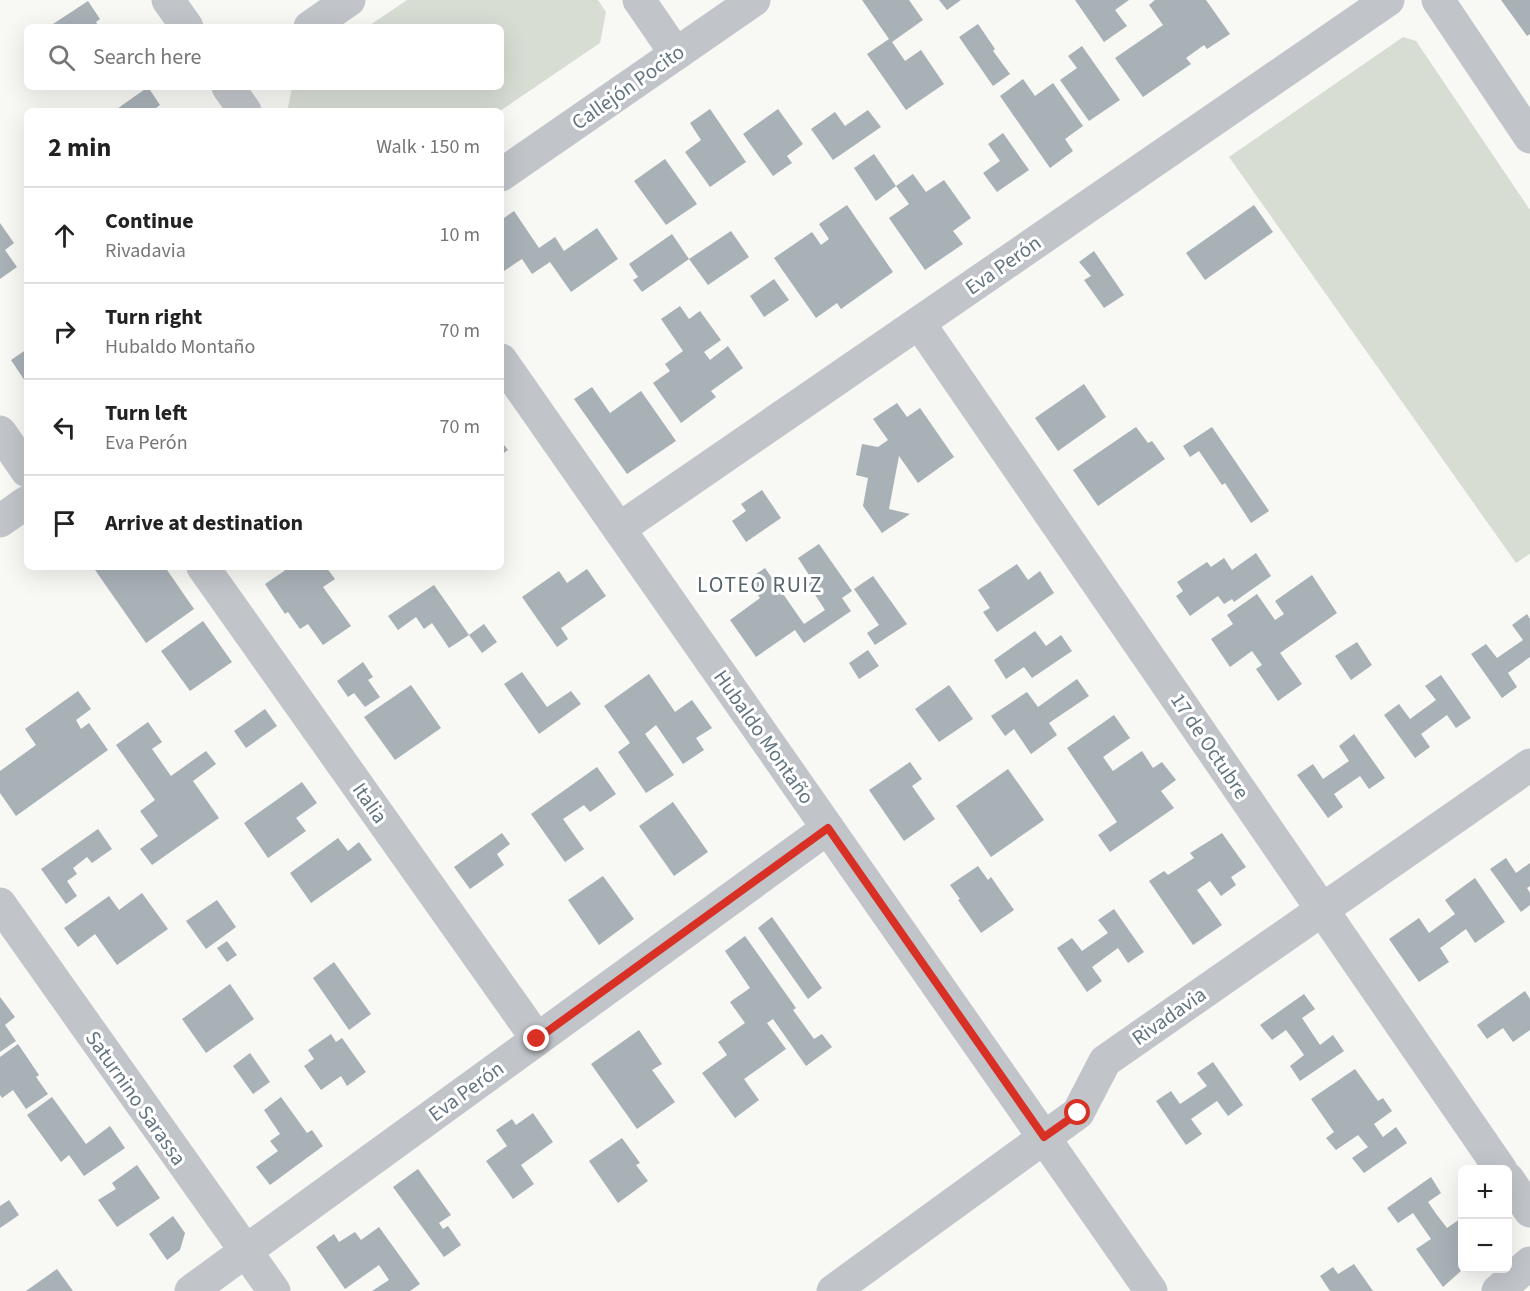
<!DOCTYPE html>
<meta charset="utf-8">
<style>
:root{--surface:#fff;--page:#f2f2f2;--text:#222;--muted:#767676;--line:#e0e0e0}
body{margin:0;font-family:"Source Sans 3",sans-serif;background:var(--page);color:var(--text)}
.controls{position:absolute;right:18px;bottom:18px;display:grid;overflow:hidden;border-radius:9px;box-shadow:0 6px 24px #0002}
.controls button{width:54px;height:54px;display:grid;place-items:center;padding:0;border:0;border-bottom:2px solid var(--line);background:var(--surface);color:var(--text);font:30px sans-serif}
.stop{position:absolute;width:18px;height:18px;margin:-14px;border:4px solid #d93025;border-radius:50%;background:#fff}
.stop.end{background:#d93025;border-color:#fff;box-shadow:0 2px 6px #0008}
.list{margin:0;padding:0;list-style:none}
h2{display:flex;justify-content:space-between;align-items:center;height:78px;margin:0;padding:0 24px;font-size:26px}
h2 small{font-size:20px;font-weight:400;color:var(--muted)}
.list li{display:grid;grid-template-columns:39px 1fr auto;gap:18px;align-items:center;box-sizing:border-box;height:96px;padding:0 24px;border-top:2px solid var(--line)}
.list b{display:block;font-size:22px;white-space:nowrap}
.list p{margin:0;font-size:20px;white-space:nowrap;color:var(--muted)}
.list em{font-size:20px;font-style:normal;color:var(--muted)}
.icon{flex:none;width:33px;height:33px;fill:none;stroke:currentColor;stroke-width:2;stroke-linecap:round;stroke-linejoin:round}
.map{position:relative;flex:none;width:1530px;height:1291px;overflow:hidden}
.search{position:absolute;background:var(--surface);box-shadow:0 6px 24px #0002;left:24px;top:24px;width:480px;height:66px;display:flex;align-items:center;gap:15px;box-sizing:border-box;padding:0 21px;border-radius:9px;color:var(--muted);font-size:22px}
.panel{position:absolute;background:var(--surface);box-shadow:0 6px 24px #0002;left:24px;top:108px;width:480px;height:462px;border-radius:9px}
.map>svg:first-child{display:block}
.park{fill:#d8ddd4}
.building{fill:#a8b1b6}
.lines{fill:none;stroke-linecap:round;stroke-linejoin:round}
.minor{stroke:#c1c5c9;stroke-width:33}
.route{stroke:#d93025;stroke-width:8}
.labels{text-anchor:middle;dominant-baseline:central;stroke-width:6;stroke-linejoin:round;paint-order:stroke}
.street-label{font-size:21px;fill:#637580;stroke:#fff}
.neighbourhood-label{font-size:22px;letter-spacing:1.5px;fill:#55636b;stroke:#fff}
</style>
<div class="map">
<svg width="1530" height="1291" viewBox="0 0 1530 1291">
<rect width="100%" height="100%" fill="#f8f8f5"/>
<g class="park">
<polygon points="407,0 598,0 606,12 600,43 500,111 290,111 288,108 292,87 501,87 501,27 367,27"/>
<polygon points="1403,37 1416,41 1530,210 1530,554 1516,563 1229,157"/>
</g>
<g class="building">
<polygon points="862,0 909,0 923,20 892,42 905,61 921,50 944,84 906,110 867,54 889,39"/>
<polygon points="939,0 961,0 947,10"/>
<polygon points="1075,0 1129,0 1115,10 1127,26 1104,42"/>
<polygon points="1155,0 1206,0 1230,34 1207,49 1204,45 1186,58 1191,64 1143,97 1115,58 1163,25 1149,5"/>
<polygon points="1501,0 1530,0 1530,34 1527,36"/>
<polygon points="88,1 100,19 96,22 99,27 55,27 53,24"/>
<polygon points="978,24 995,49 993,51 1010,74 993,86 959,37"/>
<polygon points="1082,46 1120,100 1089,121 1060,80 1077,68 1068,56"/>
<polygon points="1023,79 1035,96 1053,83 1083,126 1065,139 1073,151 1050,168 1000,96"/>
<polygon points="148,87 160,105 156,108 158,111 114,111"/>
<polygon points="710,109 746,162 710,187 685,152 701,140 690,123"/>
<polygon points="778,109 803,144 787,156 792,163 773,176 743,134"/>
<polygon points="868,110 881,127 833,160 811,129 835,112 845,126"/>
<polygon points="1003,133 1029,170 997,192 983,173 1000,161 988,144"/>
<polygon points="874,154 896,186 876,201 854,168"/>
<polygon points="665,159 697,204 666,225 634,181"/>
<polygon points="913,174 926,192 944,180 971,218 953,231 963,244 925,270 889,218 909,204 896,186"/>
<polygon points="847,205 893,272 841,309 837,303 816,318 774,258 812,232 821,245 829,239 819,224"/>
<polygon points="1254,205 1273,232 1205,280 1186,253"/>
<polygon points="514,211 539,248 555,237 564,251 597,228 618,259 571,292 550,262 532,274 522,259 501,273 501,220"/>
<polygon points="0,223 14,243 5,250 17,267 0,279"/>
<polygon points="731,231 749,257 708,285 689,259"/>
<polygon points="672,234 689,259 642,292 633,280 638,277 629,264"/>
<polygon points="1094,251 1124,295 1104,308 1084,280 1091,276 1079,262"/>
<polygon points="774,279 789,300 764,317 750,296"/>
<polygon points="680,306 689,319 700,311 721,340 704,352 710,360 728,346 743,368 711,391 716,397 681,423 653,383 670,371 665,364 683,351 661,319"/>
<polygon points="27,349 27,384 11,360"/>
<polygon points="1084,384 1106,417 1058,451 1035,418"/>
<polygon points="592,387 610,413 641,391 676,441 627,474 574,399"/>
<polygon points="897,403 907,417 920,408 954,457 918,483 899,456 889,509 910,514 882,533 863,506 868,478 856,475 862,444 878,447 888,440 873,419"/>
<polygon points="1136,427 1148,443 1152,441 1165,459 1098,506 1073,470"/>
<polygon points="1212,427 1269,511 1251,523 1225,483 1222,485 1199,451 1190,457 1183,446"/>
<polygon points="501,441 508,450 501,455"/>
<polygon points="762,490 781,518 746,542 732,521 746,511 741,504"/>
<polygon points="819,544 852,591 842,598 851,611 804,643 795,630 756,657 730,620 760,598 747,580 765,568 804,624 825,610 808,584 813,581 798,558"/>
<polygon points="1256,553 1271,576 1234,602 1232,599 1224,604 1218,596 1190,616 1176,596 1183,591 1177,582 1207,562 1211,567 1224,558 1232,570"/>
<polygon points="1017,564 1028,580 1040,571 1054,593 997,632 983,612 990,608 978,590"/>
<polygon points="93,567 165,567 194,609 146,643"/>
<polygon points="290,567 326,567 335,579 323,587 351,626 323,645 308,624 300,629 288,612 285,614 265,584"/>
<polygon points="587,569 606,596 561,628 568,639 557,647 522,597 559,571 567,583"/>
<polygon points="1312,575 1337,613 1280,653 1302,684 1278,701 1256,669 1262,665 1252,651 1230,667 1211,639 1233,624 1227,615 1257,594 1275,620 1284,614 1275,601"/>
<polygon points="873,576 907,624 875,645 867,633 879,625 854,589"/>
<polygon points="434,585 469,635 449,648 432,623 424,629 416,617 398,630 388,616"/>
<polygon points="1527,614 1530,619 1530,657 1508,673 1517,687 1502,698 1471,654 1486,644 1497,658 1523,640 1512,625"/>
<polygon points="203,621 232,662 190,691 161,651"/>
<polygon points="484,624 497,642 482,653 469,635"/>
<polygon points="1035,631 1046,646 1061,635 1072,651 1032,678 1024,667 1006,679 994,660"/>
<polygon points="1357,642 1372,665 1351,680 1335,656"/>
<polygon points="868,650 879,666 859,679 849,663"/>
<polygon points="363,662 373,677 368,680 380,697 365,707 354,693 348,697 337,681"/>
<polygon points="522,672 547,707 571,691 581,704 539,734 504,684"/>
<polygon points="649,674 675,712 692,700 712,728 696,738 704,750 683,764 656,725 645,734 674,775 646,793 618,752 630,743 604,706"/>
<polygon points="1441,675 1471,718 1456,728 1447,715 1421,734 1430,747 1415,758 1384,715 1399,704 1410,719 1436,700 1425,686"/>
<polygon points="1077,679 1089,696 1049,723 1057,735 1031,754 1014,729 1005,736 991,716 1027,692 1038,707"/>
<polygon points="411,685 441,728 395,760 364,717"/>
<polygon points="949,685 973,719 939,742 915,709"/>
<polygon points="78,691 91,709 76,720 81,729 89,723 108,750 16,816 0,793 0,771 36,745 25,729"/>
<polygon points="265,709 277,726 246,748 234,731"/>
<polygon points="1114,715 1130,738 1103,757 1113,771 1142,751 1153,768 1162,762 1176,780 1161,791 1174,808 1110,852 1098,835 1117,822 1067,748"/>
<polygon points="148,722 162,742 152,749 171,776 206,751 216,764 193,781 219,818 152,865 140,849 158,836 140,811 155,800 116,745"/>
<polygon points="1354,734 1385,778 1369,789 1360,776 1334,794 1343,807 1328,818 1297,775 1313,764 1323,779 1349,761 1339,746"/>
<polygon points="910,762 922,779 912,786 935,819 904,841 869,790"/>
<polygon points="597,767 616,794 590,812 584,805 563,819 584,849 565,862 531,814"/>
<polygon points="1008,769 1044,820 991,857 956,806"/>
<polygon points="302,782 317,803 296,818 306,831 268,858 244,823"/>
<polygon points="673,802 708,852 674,876 639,826"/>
<polygon points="98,829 112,849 92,863 87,857 73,868 77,874 67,881 77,896 66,904 41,869"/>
<polygon points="502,833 510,844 497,854 504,865 470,889 454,867"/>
<polygon points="1222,833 1246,867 1231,877 1236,885 1221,896 1210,881 1197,890 1222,925 1193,945 1149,881 1164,871 1168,875 1194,858 1190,853"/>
<polygon points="338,838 348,851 359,842 372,860 311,903 290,873"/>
<polygon points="1506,858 1516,873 1530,863 1530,886 1527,888 1530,893 1530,905 1521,912 1490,869"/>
<polygon points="978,866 988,880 991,877 1014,910 981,933 958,900 960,899 950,885"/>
<polygon points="603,876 634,919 599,945 568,900"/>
<polygon points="1475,878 1505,922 1475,943 1466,929 1440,948 1449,962 1419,982 1389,939 1419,918 1429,933 1455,914 1445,900"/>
<polygon points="142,893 168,929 117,965 95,934 78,947 64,928 109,896 119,910"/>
<polygon points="217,900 236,927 206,949 186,921"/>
<polygon points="1114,909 1144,952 1128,963 1118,948 1092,967 1102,981 1087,992 1057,948 1072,938 1082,951 1108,933 1098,920"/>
<polygon points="772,917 822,988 808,999 758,928"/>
<polygon points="745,936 796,1008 793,1010 814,1039 822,1034 832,1047 806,1066 773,1019 767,1023 786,1049 744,1079 759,1100 735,1118 702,1073 727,1055 718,1042 745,1023 730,1002 750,988 725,951"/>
<polygon points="227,941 237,955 227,962 217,948"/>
<polygon points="334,962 371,1014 349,1030 313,978"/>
<polygon points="230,984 254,1019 206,1053 182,1019"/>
<polygon points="1525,991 1530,999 1530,1030 1513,1042 1503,1028 1487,1039 1477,1025"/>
<polygon points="1304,994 1315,1009 1302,1018 1320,1045 1333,1035 1344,1051 1300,1081 1290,1066 1304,1055 1295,1042 1286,1030 1272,1040 1260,1025"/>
<polygon points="0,997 15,1017 5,1025 16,1041 0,1052"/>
<polygon points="639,1030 662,1064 652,1070 675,1102 637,1129 591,1064"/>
<polygon points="331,1034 336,1042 342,1038 366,1072 347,1086 341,1076 321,1090 304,1066 314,1059 308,1050"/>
<polygon points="18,1044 39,1075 36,1077 48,1094 26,1109 13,1090 2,1098 0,1095 0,1057"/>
<polygon points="250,1053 270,1082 253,1094 233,1066"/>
<polygon points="1213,1062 1243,1105 1228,1116 1217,1101 1191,1119 1202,1134 1186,1145 1156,1101 1171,1091 1180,1104 1207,1086 1197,1073"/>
<polygon points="1355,1069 1378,1101 1383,1098 1392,1111 1374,1124 1383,1137 1396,1127 1407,1143 1364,1173 1352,1158 1368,1147 1358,1135 1336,1150 1326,1138 1334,1132 1311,1099"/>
<polygon points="52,1097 86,1144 110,1126 125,1148 84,1176 69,1155 61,1162 27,1115"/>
<polygon points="281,1097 307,1133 312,1130 323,1146 270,1185 256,1167 278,1151 270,1141 280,1134 264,1110"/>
<polygon points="533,1113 553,1142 521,1165 534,1184 513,1199 486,1161 507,1146 496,1130 512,1119 516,1125"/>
<polygon points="622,1138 640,1163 636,1165 648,1181 618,1203 589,1161"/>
<polygon points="137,1165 160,1198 117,1227 98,1200 116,1189 112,1183"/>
<polygon points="418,1169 451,1215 439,1223 443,1229 448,1226 461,1245 444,1257 393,1187"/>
<polygon points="1431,1177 1441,1193 1428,1202 1437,1215 1447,1228 1460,1219 1462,1223 1462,1270 1443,1287 1416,1249 1431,1239 1413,1213 1398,1223 1387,1208"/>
<polygon points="9,1200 19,1215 0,1228 0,1206"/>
<polygon points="173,1216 185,1233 180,1250 167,1260 149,1234"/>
<polygon points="379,1227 420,1284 410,1291 372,1291 389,1280 379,1265 345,1289 316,1247 334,1234 339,1242 355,1232 361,1240"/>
<polygon points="1354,1264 1373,1291 1330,1291 1320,1276 1333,1267 1338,1274"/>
<polygon points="57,1269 73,1291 26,1291"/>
</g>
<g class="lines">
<g class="minor">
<polyline points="168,0 187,27"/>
<polyline points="639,0 676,54"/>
<polyline points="1438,0 1530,137"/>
<polyline points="310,27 349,0"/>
<polyline points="228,87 245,111"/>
<polyline points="501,175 754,0"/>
<polyline points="919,323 1501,1170"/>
<polyline points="501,360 1151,1291"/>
<polyline points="0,432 27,471"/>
<polyline points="0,521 27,502"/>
<polyline points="619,529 1388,0"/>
<polyline points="203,567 537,1039"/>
<polyline points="0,904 274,1291"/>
<polyline points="1508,1179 1530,1211"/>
<polyline points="191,1291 828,828"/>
<polyline points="833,1291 1078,1113 1105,1061 1530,765"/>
<polyline points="1498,1291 1530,1263"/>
</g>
</g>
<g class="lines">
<polyline class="route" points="537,1039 828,828 1044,1137 1078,1113"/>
</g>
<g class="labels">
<g class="street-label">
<text transform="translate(628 87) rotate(-35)">Callejón Pocito</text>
<text transform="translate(1003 265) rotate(-35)">Eva Perón</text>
<text transform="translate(764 737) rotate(55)">Hubaldo Montaño</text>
<text transform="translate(1210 746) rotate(56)">17 de Octubre</text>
<text transform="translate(370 803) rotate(55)">Italia</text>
<text transform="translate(1169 1016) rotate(-35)">Rivadavia</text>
<text transform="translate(466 1091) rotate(-36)">Eva Perón</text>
<text transform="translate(136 1098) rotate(55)">Saturnino Sarassa</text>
</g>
<g class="neighbourhood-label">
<text x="760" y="585">LOTEO RUIZ</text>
</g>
</g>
</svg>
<div class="controls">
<button>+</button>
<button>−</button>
</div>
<div class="stop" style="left:1078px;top:1113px"></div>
<div class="stop end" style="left:537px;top:1039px"></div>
<div class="search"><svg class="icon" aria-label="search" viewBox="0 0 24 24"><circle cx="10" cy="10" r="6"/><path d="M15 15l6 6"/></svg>Search here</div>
<section class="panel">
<h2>2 min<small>Walk · 150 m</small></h2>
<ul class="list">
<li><svg class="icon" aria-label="ahead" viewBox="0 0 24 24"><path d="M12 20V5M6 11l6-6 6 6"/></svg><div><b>Continue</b><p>Rivadavia</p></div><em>10 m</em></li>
<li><svg class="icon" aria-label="right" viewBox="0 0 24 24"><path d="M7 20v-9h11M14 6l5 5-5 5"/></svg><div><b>Turn right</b><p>Hubaldo Montaño</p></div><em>70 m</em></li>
<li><svg class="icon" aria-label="left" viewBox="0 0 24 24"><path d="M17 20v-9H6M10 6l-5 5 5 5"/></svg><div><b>Turn left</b><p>Eva Perón</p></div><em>70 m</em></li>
<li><svg class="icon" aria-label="arrive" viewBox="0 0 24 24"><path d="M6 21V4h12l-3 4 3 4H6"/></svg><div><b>Arrive at destination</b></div></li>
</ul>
</section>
</div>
